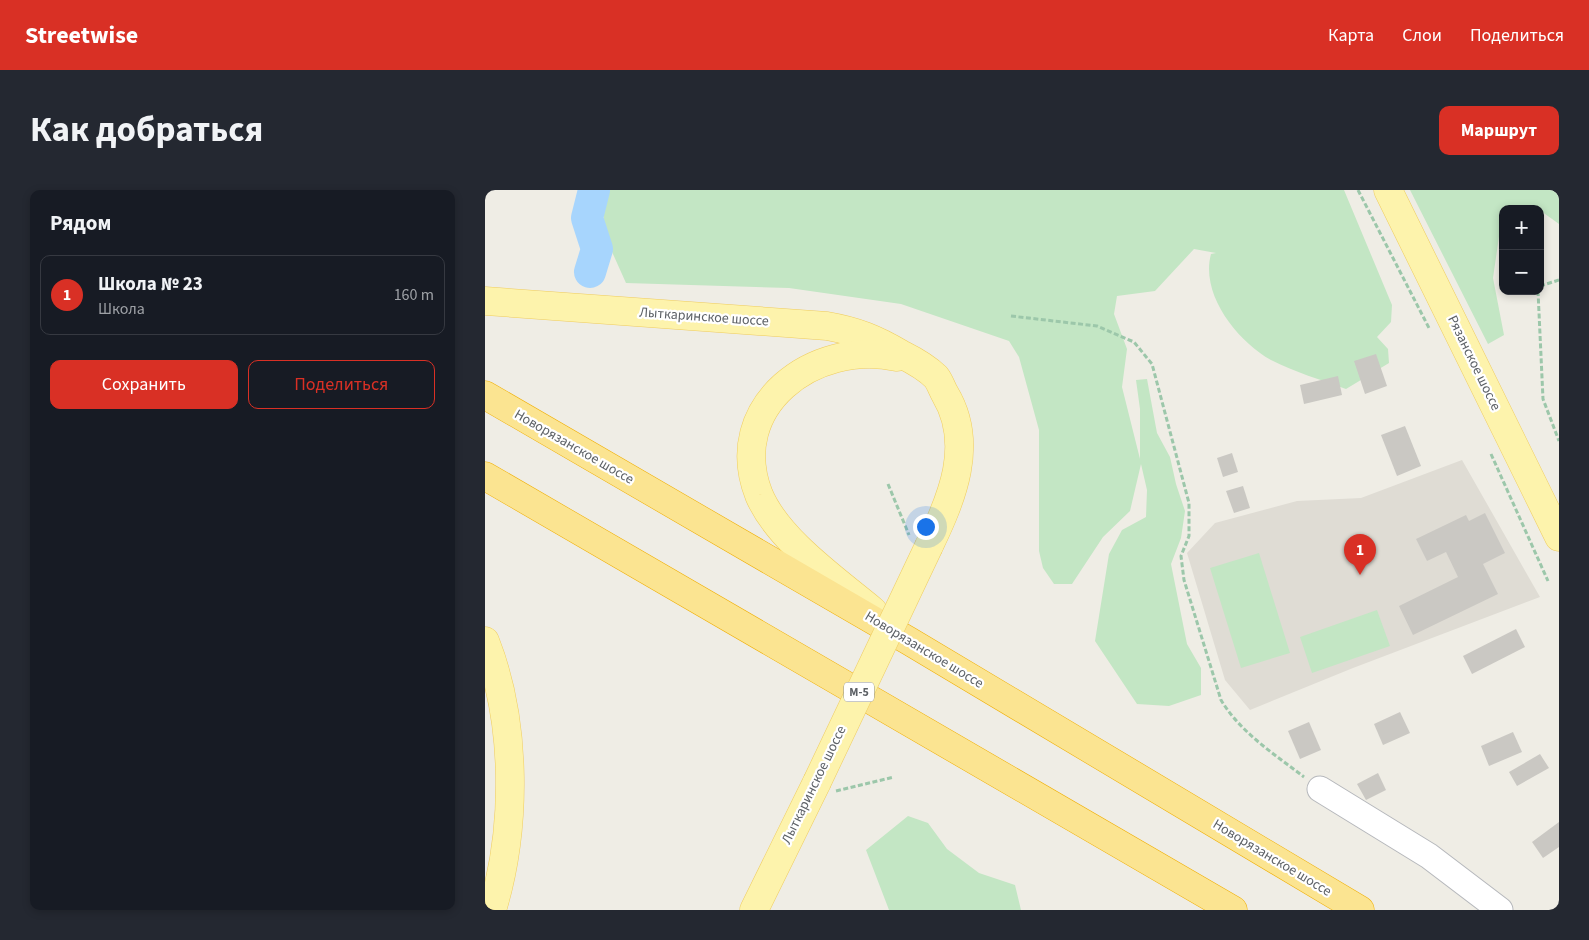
<!DOCTYPE html>
<html lang="ru">
<meta charset="utf-8">
<style>
:root{--surface:#171b24;--page:#242831;--text:#f1f3f6;--muted:#9ea1a6;--line:#363941;--accent:#d93025}
body{margin:0;font-family:"Source Sans 3",sans-serif;background:var(--page);color:var(--text)}
.controls{position:absolute;right:15px;top:15px;display:grid;overflow:hidden;border-radius:10px;box-shadow:0 2px 8px #0003}
.controls button{width:45px;height:45px;display:grid;place-items:center;padding:0;border:0;border-bottom:1px solid var(--line);background:var(--surface);color:var(--text);font:25px sans-serif}
.you{position:absolute;left:440px;top:336px;width:18px;height:18px;margin:-12px;border:4px solid #fff;border-radius:50%;background:#1a73e8;box-shadow:0 0 0 8px #1a73e833}
.badge{display:grid;place-items:center;width:32px;height:32px;border-radius:50%;background:var(--accent);color:#fff;font-size:16px;font-weight:700}
.pin{position:absolute;translate:-50% -41px;filter:drop-shadow(0 1px 2px #0008)}
.pin::after{content:'';position:absolute;top:26px;width:18px;height:15px;background:inherit;clip-path:polygon(0 0,100% 0,50% 100%)}
.list{margin:0;padding:0;list-style:none}
h2{display:flex;justify-content:space-between;align-items:center;height:65px;margin:0;padding:0 20px;font-size:21px}
h2 small{font-size:16px;font-weight:400;color:var(--muted)}
.list li{display:grid;grid-template-columns:32px 1fr auto;gap:15px;align-items:center;box-sizing:border-box;height:80px;margin:0 10px 10px;padding:0 10px;border:1px solid var(--line);border-radius:10px}
.list b{display:block;font-size:19px;white-space:nowrap}
.list p{margin:0;font-size:16px;white-space:nowrap;color:var(--muted)}
.list em{font-size:16px;font-style:normal;color:var(--muted)}
.actions{display:flex;gap:10px;padding:15px 20px}
.actions a{flex:1;padding:11px 0;border:1px solid var(--accent);border-radius:10px;text-align:center;font-size:18px;color:var(--accent)}
.actions .main{background:var(--accent);color:#fff}
.map{position:relative;flex:none;width:1074px;height:720px;overflow:hidden;border-radius:10px}
header{display:flex;align-items:center;gap:30px;box-sizing:border-box;height:70px;padding:0 25px;background:var(--accent);color:#fff}
header strong{font-size:24px}
nav{display:flex;gap:28px;margin-inline-start:auto;font-size:18px}
.intro{display:flex;align-items:center;justify-content:space-between;box-sizing:border-box;height:120px;padding:0 30px}
h1{margin:0;font-size:35px}
.button{padding:12px 22px;border-radius:10px;background:var(--accent);color:#fff;font-size:18px;font-weight:700}
main{display:flex;gap:30px;padding:0 30px}
aside{flex:1;background:var(--surface);border-radius:10px;box-shadow:0 2px 8px #0003}
.map>svg:first-child{display:block}
.education{fill:#dfdcd4}
.green{fill:#c3e6c4}
.lines{fill:none;stroke-linecap:round;stroke-linejoin:round}
.river{stroke:#a7d5fd;stroke-width:32}
.building{fill:#cac8c3}
.minor-casing{stroke:#b6b8bc;stroke-width:27}
.major-casing{stroke:#efcc5f;stroke-width:29}
.highway-casing{stroke:#f0af05;stroke-width:29}
.path{stroke:#9cc7aa;stroke-width:3;stroke-dasharray:5 2.5;stroke-linecap:butt}
.minor{stroke:#fff;stroke-width:25}
.major{stroke:#fdf3ac;stroke-width:28}
.highway{stroke:#fbe491;stroke-width:28}
.major-bridge-casing{stroke:#efcc5f;stroke-width:29;stroke-linecap:butt}
.major-bridge{stroke:#fdf3ac;stroke-width:28}
.labels{text-anchor:middle;dominant-baseline:central;stroke-width:4.5;stroke-linejoin:round;paint-order:stroke}
.shield{fill:#fff;stroke:#8e9094;stroke-width:1}
.shield-label{font-size:12px;font-weight:bold;fill:#5d6166}
.street-label{font-size:14px;fill:#5d6166;stroke:#fff}
</style>
<header>
<strong>Streetwise</strong>
<nav><a>Карта</a><a>Слои</a><a>Поделиться</a></nav>
</header>
<div class="intro"><h1>Как добраться</h1><a class="button">Маршрут</a></div>
<main>
<aside>
<h2>Рядом<small></small></h2>
<ul class="list">
<li><span class="badge">1</span><div><b>Школа № 23</b><p>Школа</p></div><em>160 m</em></li>
</ul>
<div class="actions"><a class="main">Сохранить</a><a>Поделиться</a></div>
</aside>
<div class="map">
<svg width="1074" height="720" viewBox="0 0 1074 720">
<rect width="100%" height="100%" fill="#efede5"/>
<polygon class="education" points="977,270 1055,407 868,478 765,520 740,490 702,363 730,333 812,311 876,308"/>
<g class="green">
<path d="M 118,0 L 859,0 L 907,115 L 906,132 L 892,147 L 903,159 L 904,173 L 861,199 C 837,190 809,182 786,170 C 752,151 715,104 726,64 L 731,63 L 709,59 L 670,101 L 632,106 L 629,124 L 642,159 L 637,197 L 655,269 L 655,219 L 651,190 L 662,189 L 672,243 L 685,267 L 691,294 L 700,321 L 696,348 L 686,374 L 702,454 L 716,478 L 716,505 L 684,516 L 652,514 L 610,451 L 624,364 L 637,340 L 661,327 L 662,300 L 656,274 L 645,321 L 618,347 L 587,394 L 569,394 L 558,378 L 554,361 L 554,240 L 534,167 L 524,151 L 416,114 L 304,98 L 141,93 L 119,44 Z"/>
<polygon points="925,0 1074,0 1074,34 1049,16 1043,19 1018,19 1008,88 1019,145 1003,154"/>
<polygon points="774,363 805,463 756,478 725,378"/>
<polygon points="892,420 905,456 827,483 815,447"/>
<polygon points="423,626 443,633 462,659 494,683 530,695 536,720 404,720 381,660"/>
</g>
<g class="lines">
<polyline class="river" points="105,82 112,59 102,28 109,0"/>
</g>
<g class="building">
<polygon points="891,164 902,196 880,204 869,171"/>
<polygon points="853,186 857,205 819,214 815,195"/>
<polygon points="920,236 936,276 912,286 896,245"/>
<polygon points="747,263 753,282 738,287 732,268"/>
<polygon points="758,296 765,318 749,323 741,301"/>
<polygon points="1000,323 1020,363 998,374 1013,404 928,445 914,416 973,387 961,362 942,371 931,349 981,325 984,331"/>
<polygon points="1031,439 1040,457 987,484 978,466"/>
<polygon points="915,522 925,543 898,555 889,534"/>
<polygon points="824,532 836,560 815,569 803,541"/>
<polygon points="1028,542 1037,562 1004,576 996,556"/>
<polygon points="1055,564 1064,578 1032,596 1024,582"/>
<polygon points="893,583 901,600 881,610 872,594"/>
<polygon points="1074,632 1074,657 1058,668 1047,652"/>
</g>
<g class="lines">
<defs>
<polyline id="minor" points="835,599 944,666 1015,720"/>
<g id="major">
<polyline points="903,0 1074,347"/>
<path d="M 0,111 L 342,136 C 371,141 391,149 416,164 C 428,170 442,178 451,187 C 455,192 457,199 460,204 C 490,254 467,308 444,356"/>
<path d="M 388,421 C 351,390 293,350 274,305 C 239,216 329,149 412,167"/>
<path d="M 0,451 C 32,532 32,638 7,720"/>
<polyline points="269,720 332,592"/>
</g>
<g id="highway">
<polyline points="0,205 424,451 875,720"/>
<polyline points="0,286 748,720"/>
</g>
</defs>
<use href="#minor" class="minor-casing"/>
<use href="#major" class="major-casing"/>
<use href="#highway" class="highway-casing"/>
<g class="path">
<polyline points="873,0 944,138"/>
<polyline points="1055,96 1074,90"/>
<polyline points="1053,101 1058,209 1074,251"/>
<path d="M 526,126 L 612,136 L 649,152 L 667,174 L 704,313 L 704,346 L 696,366 L 699,390 L 736,510 C 755,542 789,564 819,587"/>
<polyline points="1006,264 1063,391"/>
<polyline points="403,294 424,345"/>
<polyline points="351,601 409,587"/>
</g>
<use href="#minor" class="minor"/>
<use href="#major" class="major"/>
<use href="#highway" class="highway"/>
<defs>
<polyline id="major-bridge" points="332,592 444,356"/>
</defs>
<use href="#major-bridge" class="major-bridge-casing"/>
<use href="#major-bridge" class="major-bridge"/>
</g>
<g class="labels">
<rect class="shield" x="359" y="492.5" width="30" height="19" rx="4"/>
<g class="shield-label">
<text x="374" y="502">М-5</text>
</g>
<g class="street-label">
<text transform="translate(219 127) rotate(4)">Лыткаринское шоссе</text>
<text transform="translate(989 173) rotate(64)">Рязанское шоссе</text>
<text transform="translate(89 257) rotate(30)">Новорязанское шоссе</text>
<text transform="translate(439 460) rotate(31)">Новорязанское шоссе</text>
<text transform="translate(329 595) rotate(-64)">Лыткаринское шоссе</text>
<text transform="translate(787 668) rotate(31)">Новорязанское шоссе</text>
</g>
</g>
</svg>
<div class="controls">
<button>+</button>
<button>−</button>
</div>
<div class="you"></div>
<div class="pin badge" style="left:875px;top:385px">1</div>
</div>
</main>
